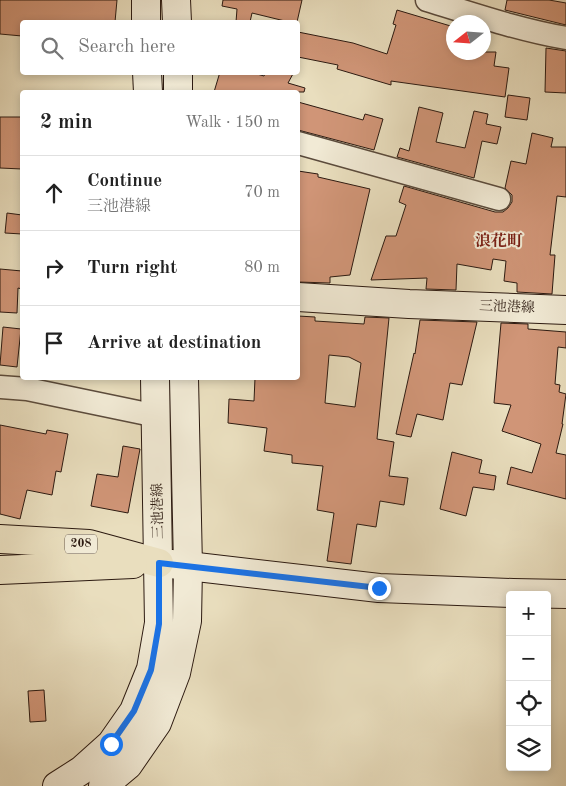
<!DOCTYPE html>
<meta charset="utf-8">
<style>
:root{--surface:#fff;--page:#f6f6f6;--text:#222;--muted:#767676;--line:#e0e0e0}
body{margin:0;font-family:"Old Standard TT","Noto Serif JP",serif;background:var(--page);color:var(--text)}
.controls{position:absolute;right:15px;bottom:15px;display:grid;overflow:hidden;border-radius:5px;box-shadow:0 2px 8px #0003}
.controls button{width:45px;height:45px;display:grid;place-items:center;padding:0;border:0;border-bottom:1px solid var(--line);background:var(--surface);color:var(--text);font:25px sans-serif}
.compass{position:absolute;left:446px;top:15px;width:45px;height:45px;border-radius:50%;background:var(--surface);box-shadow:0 2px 8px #0003;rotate:253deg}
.stop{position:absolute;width:15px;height:15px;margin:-11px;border:4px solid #1a73e8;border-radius:50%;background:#fff}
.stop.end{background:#1a73e8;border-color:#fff;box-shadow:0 1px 5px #0008}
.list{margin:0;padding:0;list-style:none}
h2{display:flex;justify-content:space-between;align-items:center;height:65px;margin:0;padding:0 20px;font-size:21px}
h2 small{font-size:16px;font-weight:400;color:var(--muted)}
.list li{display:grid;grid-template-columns:32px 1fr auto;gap:15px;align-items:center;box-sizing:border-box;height:75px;padding:0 20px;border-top:1px solid var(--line)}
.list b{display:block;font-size:19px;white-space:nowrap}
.list p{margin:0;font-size:16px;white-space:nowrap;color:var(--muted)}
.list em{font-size:16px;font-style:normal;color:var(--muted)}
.icon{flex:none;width:28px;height:28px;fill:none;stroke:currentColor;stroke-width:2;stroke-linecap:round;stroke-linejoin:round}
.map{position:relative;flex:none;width:566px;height:786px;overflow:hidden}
.search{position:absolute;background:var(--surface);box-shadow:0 2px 8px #0003;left:20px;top:20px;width:280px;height:55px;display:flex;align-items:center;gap:12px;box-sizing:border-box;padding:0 18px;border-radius:5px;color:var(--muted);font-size:19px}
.panel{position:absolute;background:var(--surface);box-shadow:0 2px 8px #0003;left:20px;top:90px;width:280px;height:290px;border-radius:5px}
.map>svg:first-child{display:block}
.building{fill:#d09577;stroke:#2c1a11;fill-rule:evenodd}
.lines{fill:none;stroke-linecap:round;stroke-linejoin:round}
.street-casing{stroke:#5b4b3c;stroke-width:25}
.secondary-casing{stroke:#2c1a11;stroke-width:30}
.highway-casing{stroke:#2c1a11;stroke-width:30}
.street{stroke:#f1ead5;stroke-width:22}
.secondary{stroke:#f1ead5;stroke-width:28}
.highway{stroke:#e9debe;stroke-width:28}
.route{stroke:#1a73e8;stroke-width:6}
.labels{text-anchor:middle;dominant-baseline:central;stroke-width:4;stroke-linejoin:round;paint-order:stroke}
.shield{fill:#f1ead5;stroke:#67584c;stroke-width:1}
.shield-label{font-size:12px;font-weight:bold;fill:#2c1a11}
.street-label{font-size:14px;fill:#2c1a11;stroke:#f1ead5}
.quarter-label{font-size:16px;font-weight:bold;fill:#7a1f14;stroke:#f1ead5}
</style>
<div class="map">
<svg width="566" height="786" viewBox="0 0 566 786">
<rect width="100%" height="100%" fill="#e9debe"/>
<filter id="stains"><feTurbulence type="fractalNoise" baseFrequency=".004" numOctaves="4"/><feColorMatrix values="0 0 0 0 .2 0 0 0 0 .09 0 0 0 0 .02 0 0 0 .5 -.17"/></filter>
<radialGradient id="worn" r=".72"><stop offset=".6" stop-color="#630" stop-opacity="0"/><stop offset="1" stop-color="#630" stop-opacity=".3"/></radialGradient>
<g class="building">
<polygon points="0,0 117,0 115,22 22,22 22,36 0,34"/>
<polygon points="223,0 302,0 297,22 289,22 252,13 250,22 236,22 237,9 222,6"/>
<polygon points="507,0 549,0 566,3 566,25 505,10"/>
<polygon points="397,10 454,27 454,52 496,52 494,66 509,68 505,97 391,81 391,85 337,69 338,65 298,57 298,32 353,43 387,54 396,25 393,24"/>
<polygon points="546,48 566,51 566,93 545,92"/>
<polygon points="220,72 250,72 264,76 266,72 294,72 288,83 305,88 304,92 214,92"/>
<polygon points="508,95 530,98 527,120 505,117"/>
<polygon points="298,102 363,120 365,114 383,119 374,150 298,130"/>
<polygon points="419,107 443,113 436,142 465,148 474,111 488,114 486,124 501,127 497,144 482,141 474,178 397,157 400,148 409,151"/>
<polygon points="0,117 22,117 22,169 0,168"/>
<polygon points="532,133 553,138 551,147 566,147 566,197 557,196 550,255 555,255 552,294 517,292 517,283 504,281 506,261 493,259 491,270 457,264 456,290 426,289 427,278 371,280 386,236 396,236 406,205 399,202 404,186 495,212 503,212 508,208 512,202 512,195 505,188 511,161 526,164"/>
<polygon points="298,171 318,174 318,177 370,189 350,275 330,277 330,283 298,282"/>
<polygon points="7,213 22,215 22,234 5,233"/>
<polygon points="0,269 22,271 22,289 18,288 17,313 0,312"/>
<path d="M 298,316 L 315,317 L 315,321 L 364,324 L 365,317 L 389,318 L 377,439 L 394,442 L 389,476 L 408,478 L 404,505 L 380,501 L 376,527 L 357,524 L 351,564 L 327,561 L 334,513 L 317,510 L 323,466 L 292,463 L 292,455 L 264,451 L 267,428 L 228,423 L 229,399 L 254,401 L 255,378 L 298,378 ZM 329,355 L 349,357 L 361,363 L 355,407 L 325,403 Z"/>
<polygon points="420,320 477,322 462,385 450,383 443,420 417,414 411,437 396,434 414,353 415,354"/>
<polygon points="501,323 528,324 528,329 566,332 566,348 558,347 555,384 560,385 559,392 566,394 562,424 563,424 556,453 566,455 566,499 507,484 511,467 532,473 541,444 502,431 511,405 494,403"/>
<polygon points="3,327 21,329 17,367 0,365"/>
<polygon points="0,425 46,434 47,430 68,434 61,472 56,471 52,495 27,490 20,519 0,514"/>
<polygon points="123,446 140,449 128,513 91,506 97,474 118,477"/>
<polygon points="452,452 482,460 479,473 496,476 494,490 473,487 466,516 440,509"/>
<polygon points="44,690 46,721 30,722 28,691"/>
</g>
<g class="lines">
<defs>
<g id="street">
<path d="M 427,0 C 473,14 519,30 566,38"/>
<polyline points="298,143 499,199"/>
<polyline points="0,387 27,389 157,416"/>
</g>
<g id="secondary">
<polyline points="146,0 146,22"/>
<polyline points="176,0 177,22"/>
<polyline points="147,72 148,92"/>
<polyline points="178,72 178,92"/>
<polyline points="298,297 409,304 566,310"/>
<polyline points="171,564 379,588 513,593 566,594"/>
<polyline points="57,786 82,770 111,744 134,711 151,669 159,623 155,378"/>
<polyline points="103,786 128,765 157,723 176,673 187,621 188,567 184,378"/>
</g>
<g id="highway">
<polyline points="0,539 89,544 159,563"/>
<polyline points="0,570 133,564"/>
</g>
</defs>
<use href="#street" class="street-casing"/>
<use href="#secondary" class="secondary-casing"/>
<use href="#highway" class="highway-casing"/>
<use href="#street" class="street"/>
<use href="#secondary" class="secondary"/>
<use href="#highway" class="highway"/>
</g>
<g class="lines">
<polyline class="route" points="111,744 134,711 151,670 159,624 159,563 379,588"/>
</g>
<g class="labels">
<rect class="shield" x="65" y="534.5" width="32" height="19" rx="4"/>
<g class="shield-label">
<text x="81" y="544">208</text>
</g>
<g class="street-label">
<text transform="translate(507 307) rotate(2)">三池港線</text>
<text transform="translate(158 511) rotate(-91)">三池港線</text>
</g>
<g class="quarter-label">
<text x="499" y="242">浪花町</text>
</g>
</g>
<rect width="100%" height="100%" filter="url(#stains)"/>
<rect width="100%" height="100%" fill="url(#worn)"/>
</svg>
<div class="controls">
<button>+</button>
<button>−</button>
<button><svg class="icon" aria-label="locate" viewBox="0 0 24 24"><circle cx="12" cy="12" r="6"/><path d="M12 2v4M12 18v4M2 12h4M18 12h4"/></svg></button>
<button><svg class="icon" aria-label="layers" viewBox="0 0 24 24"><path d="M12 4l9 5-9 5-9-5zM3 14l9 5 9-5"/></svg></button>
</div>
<svg class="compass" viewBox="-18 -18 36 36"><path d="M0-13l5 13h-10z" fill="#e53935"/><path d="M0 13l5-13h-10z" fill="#767676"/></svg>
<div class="stop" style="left:111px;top:744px"></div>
<div class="stop end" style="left:379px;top:588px"></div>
<div class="search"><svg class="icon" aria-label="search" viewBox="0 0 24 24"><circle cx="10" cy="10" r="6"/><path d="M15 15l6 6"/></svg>Search here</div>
<section class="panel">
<h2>2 min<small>Walk · 150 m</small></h2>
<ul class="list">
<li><svg class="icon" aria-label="ahead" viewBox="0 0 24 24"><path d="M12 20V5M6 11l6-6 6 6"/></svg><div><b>Continue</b><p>三池港線</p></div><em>70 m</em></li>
<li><svg class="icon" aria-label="right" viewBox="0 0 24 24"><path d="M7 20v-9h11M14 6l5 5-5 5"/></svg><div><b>Turn right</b></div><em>80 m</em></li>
<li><svg class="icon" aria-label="arrive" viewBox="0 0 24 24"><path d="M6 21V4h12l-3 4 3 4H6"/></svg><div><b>Arrive at destination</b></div></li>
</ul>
</section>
</div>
